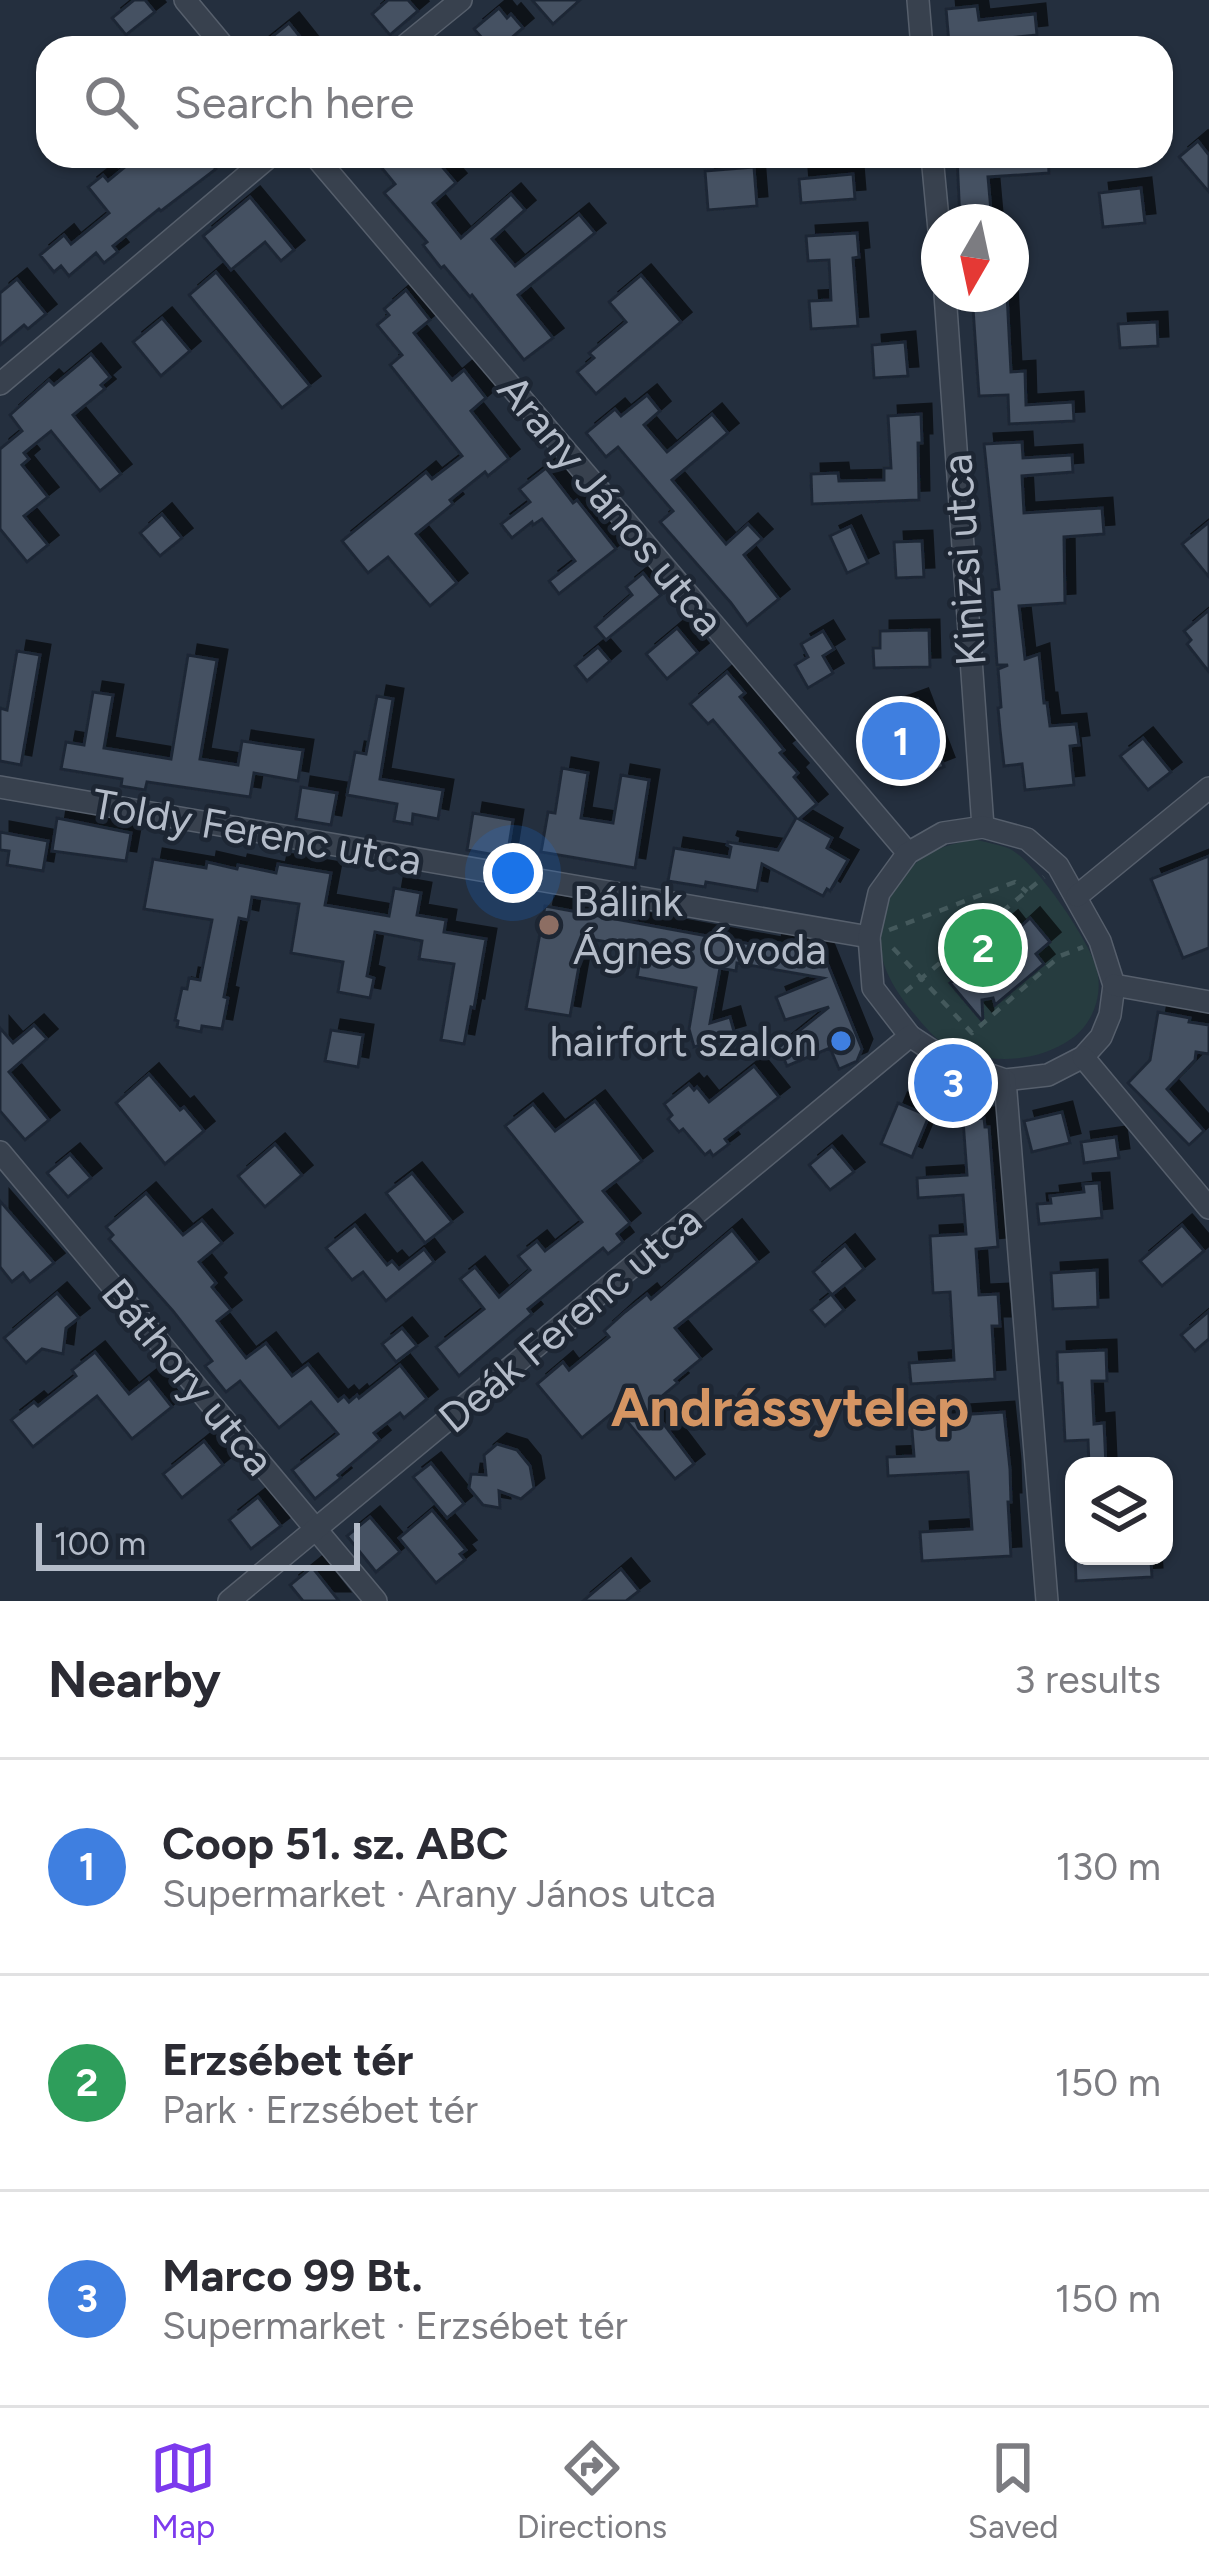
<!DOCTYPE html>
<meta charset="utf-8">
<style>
:root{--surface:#fff;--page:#f2f2f3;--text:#2b2b33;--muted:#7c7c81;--line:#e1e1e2;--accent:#7c3aed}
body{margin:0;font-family:Figtree,sans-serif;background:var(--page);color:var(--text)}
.controls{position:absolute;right:36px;bottom:36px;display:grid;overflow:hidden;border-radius:24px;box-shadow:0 3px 9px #0004}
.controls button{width:108px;height:108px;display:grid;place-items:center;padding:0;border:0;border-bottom:3px solid var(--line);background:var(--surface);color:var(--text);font:60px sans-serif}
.compass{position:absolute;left:921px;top:204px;width:108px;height:108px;border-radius:50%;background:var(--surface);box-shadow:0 3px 9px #0004;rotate:189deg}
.scale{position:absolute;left:36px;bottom:30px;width:324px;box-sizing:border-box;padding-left:12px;border:6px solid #b4bcc9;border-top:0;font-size:33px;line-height:42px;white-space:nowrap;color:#b4bcc9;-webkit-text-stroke:9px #1d2633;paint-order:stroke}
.you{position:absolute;left:513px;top:873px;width:42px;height:42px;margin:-30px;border:9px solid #fff;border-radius:50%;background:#1a73e8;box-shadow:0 0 0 18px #1a73e833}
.badge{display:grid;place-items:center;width:78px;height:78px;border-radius:50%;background:var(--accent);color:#fff;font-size:39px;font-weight:700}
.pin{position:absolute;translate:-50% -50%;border:6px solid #fff;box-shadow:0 3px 12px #0006}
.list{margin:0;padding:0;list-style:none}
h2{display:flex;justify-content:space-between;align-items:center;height:156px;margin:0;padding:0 48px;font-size:51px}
h2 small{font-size:39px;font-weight:400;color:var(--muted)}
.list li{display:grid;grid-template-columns:78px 1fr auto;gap:36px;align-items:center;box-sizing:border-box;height:216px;padding:0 48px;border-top:3px solid var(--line)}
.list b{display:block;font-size:45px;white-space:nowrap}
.list p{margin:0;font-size:39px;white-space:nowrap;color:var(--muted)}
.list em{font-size:39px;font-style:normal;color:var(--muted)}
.icon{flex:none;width:66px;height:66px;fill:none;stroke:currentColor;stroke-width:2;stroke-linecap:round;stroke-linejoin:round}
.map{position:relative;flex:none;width:1209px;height:1601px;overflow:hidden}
.search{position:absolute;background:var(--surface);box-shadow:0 3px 9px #0004;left:36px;right:36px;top:36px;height:132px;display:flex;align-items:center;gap:30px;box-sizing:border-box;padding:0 42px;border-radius:36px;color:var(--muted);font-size:45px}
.sheet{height:804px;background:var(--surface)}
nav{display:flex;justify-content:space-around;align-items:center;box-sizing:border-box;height:168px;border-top:3px solid var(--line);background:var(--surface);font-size:33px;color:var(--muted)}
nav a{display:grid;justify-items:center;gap:6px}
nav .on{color:var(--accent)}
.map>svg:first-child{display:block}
.green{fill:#263c3f}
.building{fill:#455162;stroke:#1f2835;stroke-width:3;filter:url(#shadow)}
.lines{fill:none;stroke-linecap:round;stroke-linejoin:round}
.minor-casing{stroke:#565f6c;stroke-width:24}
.path{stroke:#44595c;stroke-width:4.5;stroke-dasharray:9 9;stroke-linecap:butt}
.minor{stroke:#38414e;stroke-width:21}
.education-dot{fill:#8d6e63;stroke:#1d2633;stroke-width:4.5}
.shop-dot{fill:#3f7fe0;stroke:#1d2633;stroke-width:4.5}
.labels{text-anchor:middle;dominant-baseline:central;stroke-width:9;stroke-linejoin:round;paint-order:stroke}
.street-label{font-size:42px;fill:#b4bcc9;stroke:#1d2633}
.poi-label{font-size:42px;fill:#b4bcc9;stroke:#1d2633;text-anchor:start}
.district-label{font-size:54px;font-weight:bold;fill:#d59563;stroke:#1d2633}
</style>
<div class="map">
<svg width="1209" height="1601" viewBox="0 0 1209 1601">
<defs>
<filter id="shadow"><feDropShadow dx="10" dy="-10" stdDeviation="0" flood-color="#0009"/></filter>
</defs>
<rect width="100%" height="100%" fill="#242f3e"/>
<path class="green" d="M 974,839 C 986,843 999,844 1010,849 C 1036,862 1087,938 1096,966 C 1104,993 1094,1023 1071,1039 C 1037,1063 988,1065 949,1047 C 937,1041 925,1027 916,1016 C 883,977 866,940 893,892 C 904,873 918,857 939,849 C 950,844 963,842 974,839 Z"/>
<g class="building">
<polygon points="134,0 145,0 155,12 126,35 112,18"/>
<polygon points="388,0 408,0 418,11 390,35 372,14"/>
<polygon points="532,0 580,0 553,24"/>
<polygon points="977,6 979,20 1035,14 1037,35 949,44 946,9"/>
<polygon points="499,8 507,18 511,14 523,28 500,48 491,48 474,29"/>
<polygon points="289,23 309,48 258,48"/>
<polygon points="1198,141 1209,155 1209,192 1179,157"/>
<polygon points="138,156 205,156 216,169 161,211 159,209 113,246 118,252 104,263 96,253 69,276 61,266 54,272 40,255 64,235 71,244 109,213 88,187 103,175 108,181"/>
<polygon points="372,156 433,156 456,183 433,203 461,238 511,194 525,210 492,239 515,266 579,214 595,233 518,295 553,338 524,360 472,295 470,297 444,266 441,268 423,245 427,242 384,193 395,184"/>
<polygon points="957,156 1048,156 1049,173 988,177 992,222 960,222"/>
<polygon points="754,167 757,206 708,210 705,171"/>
<polygon points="853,174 855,199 801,203 799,179"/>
<polygon points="1141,188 1145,223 1103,227 1099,193"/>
<polygon points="250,197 294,250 281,261 265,242 231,270 203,236"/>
<polygon points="857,233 859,257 853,258 858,326 811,329 809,301 831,300 829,260 808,261 806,236"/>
<polygon points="216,272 310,386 282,408 189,295"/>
<polygon points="641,275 681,322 596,394 577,372 594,358 589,353 626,322 609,302"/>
<polygon points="17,279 46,314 28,329 24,325 0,345 0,293"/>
<polygon points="406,290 430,320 414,333 452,380 464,370 486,398 471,411 509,459 488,476 485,472 450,500 453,504 416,534 457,583 430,606 388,557 368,573 342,541 426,472 432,479 462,456 390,365 402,355 377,325 389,315 384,309"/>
<polygon points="972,294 1007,294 1011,372 1025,371 1026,405 1073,402 1074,421 1009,424 1008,395 979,396"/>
<polygon points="162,318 190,351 161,376 133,342"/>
<polygon points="1157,322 1158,346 1120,348 1118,324"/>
<polygon points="905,342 908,376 874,378 872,345"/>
<polygon points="91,354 110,377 101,385 105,389 73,415 121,474 100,491 51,431 24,453 29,459 22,465 48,497 24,516 48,545 27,562 0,529 0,449 22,431 10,415 49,380 54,385"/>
<polygon points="647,395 660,411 644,425 667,452 712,414 728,433 672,480 726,544 748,524 762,539 744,555 779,599 747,625 731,603 660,522 673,511 618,447 606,457 586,433 615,409 621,416"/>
<polygon points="921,414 922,443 918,443 919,500 812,504 811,474 838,473 839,481 884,480 884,468 891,468 888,416"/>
<polygon points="1022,442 1023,458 1072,455 1073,472 1022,476 1024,513 1102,508 1104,534 1064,537 1065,603 1019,606 1025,659 1039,654 1044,703 1047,703 1050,726 1076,724 1079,745 1070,746 1074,785 1025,790 1022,764 1004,766 1000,730 998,708 1001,707 998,669 1008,665 997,665 992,590 999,589 984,444"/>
<polygon points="546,468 573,503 577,500 616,549 559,594 549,581 575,561 542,519 533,525 532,522 512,538 501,524 530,502 519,489"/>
<polygon points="162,514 182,538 160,556 140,533"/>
<polygon points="1209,522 1209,577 1182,544"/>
<polygon points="851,526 868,563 847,573 830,536"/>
<polygon points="922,541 924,577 896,578 894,542"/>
<polygon points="643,573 661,595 606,640 595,627 632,595 626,587"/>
<polygon points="1209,610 1209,672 1187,644 1191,640 1184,631"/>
<polygon points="677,628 698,653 667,679 646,654"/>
<polygon points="929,630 930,667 874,668 873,648 880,648 880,631"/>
<polygon points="823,631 834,649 823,656 833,673 808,688 795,665 808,657 801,644"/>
<polygon points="598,647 610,661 587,681 575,666"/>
<polygon points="17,651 40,655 21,765 0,761 0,708 7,710"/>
<polygon points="188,655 217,660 200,759 238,765 242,741 303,750 298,781 254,773 250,797 147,782 145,790 121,786 122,779 61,769 66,742 84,745 93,692 113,695 104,748 171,759"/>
<polygon points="727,672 745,693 740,697 784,750 780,753 798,773 794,777 817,804 799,819 832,838 827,848 848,860 830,891 827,889 823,896 762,864 757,891 706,882 705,887 668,881 674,848 729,857 731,847 727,845 728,842 778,850 796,818 713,720 708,724 690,704"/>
<polygon points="377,696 393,699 380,779 443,790 438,819 413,814 412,824 394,821 397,804 347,795 355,752 366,754"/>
<polygon points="918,699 944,767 892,787 866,718"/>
<polygon points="1143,738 1171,772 1148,790 1120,756"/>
<polygon points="562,768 588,773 581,818 613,823 621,775 649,780 635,868 541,852 548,812 555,813"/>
<polygon points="301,787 337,793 331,825 296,819"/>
<polygon points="473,813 513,820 507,857 467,850"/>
<polygon points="57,818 131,833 126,861 52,851"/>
<polygon points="0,832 48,841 43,871 7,865 9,851 0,850"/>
<polygon points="1209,856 1209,948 1183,958 1151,879"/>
<polygon points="153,859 206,868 207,862 237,869 238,865 276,873 278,864 331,873 325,905 389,916 394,888 421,893 417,915 446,920 444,932 486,939 474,1008 471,1007 464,1044 441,1040 454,964 419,959 422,941 375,932 367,976 374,978 370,998 338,992 343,962 291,953 299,904 252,897 248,920 239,918 224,997 228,998 222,1029 202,1026 201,1032 177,1027 178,1021 175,1020 182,988 187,989 189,978 200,980 212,920 144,909"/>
<polygon points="545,906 772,948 773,942 822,950 862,1049 857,1061 839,1069 830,1048 787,1066 779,1047 829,1007 785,1020 776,997 823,978 737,963 736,971 720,968 710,1023 730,1017 735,1035 694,1047 689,1029 696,988 637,977 642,948 584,938 570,1016 526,1009"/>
<polygon points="1030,918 1050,942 1036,954 1044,964 995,1005 993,998 982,1000 983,1022 950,983 953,981 946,973 1008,921 1016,931"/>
<polygon points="1158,1012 1190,1018 1189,1022 1209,1025 1209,1054 1196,1052 1195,1060 1167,1089 1204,1131 1189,1145 1128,1083 1150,1060"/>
<polygon points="34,1025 47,1039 9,1072 49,1120 25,1140 0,1111 0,1028 13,1043"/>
<polygon points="331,1030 363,1035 358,1067 325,1061"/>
<polygon points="754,1066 779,1097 725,1139 729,1144 713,1156 710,1151 705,1155 683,1129 679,1132 668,1119 672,1115 664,1104 689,1084 694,1090 697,1087 709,1102"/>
<polygon points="149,1074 180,1110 184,1107 204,1131 165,1164 116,1103"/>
<polygon points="595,1101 642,1161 603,1191 630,1223 617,1234 623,1242 608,1254 603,1248 528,1309 532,1314 459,1376 436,1347 484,1309 460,1279 475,1267 499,1297 530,1270 518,1256 537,1241 545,1251 582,1222 505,1126 533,1104 555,1131"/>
<polygon points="898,1103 929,1116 912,1157 881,1144"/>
<polygon points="1062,1112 1070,1143 1032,1152 1024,1121"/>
<polygon points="984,1118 985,1127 989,1127 998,1247 976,1249 979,1295 998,1294 1000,1326 992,1326 995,1379 911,1384 909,1363 954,1360 950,1292 933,1293 930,1236 966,1234 963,1195 918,1198 917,1178 967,1175 963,1120"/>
<polygon points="1116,1137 1119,1158 1084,1163 1081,1142"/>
<polygon points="275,1144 302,1175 265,1207 238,1176"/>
<polygon points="832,1146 854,1172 830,1190 809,1165"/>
<polygon points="70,1154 91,1178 68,1197 47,1173"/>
<polygon points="412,1173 452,1222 425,1243 386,1193"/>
<polygon points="1099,1183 1102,1218 1039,1224 1037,1204 1051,1203 1050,1196 1084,1192 1083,1184"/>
<polygon points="146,1193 183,1235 202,1220 222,1243 199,1262 216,1283 212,1287 231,1310 217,1321 246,1358 266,1343 292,1376 308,1364 338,1401 344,1396 349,1402 357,1395 359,1398 400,1365 427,1399 404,1418 400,1413 374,1433 380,1440 338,1475 341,1478 315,1499 292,1470 338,1434 311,1402 279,1428 240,1381 226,1392 205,1366 212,1361 173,1311 109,1239 113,1235 106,1227"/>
<polygon points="0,1201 54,1263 30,1282 23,1273 12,1282 0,1267"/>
<polygon points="355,1225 387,1265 392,1261 399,1269 424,1249 434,1262 386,1301 363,1272 352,1280 326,1248"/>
<polygon points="1182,1225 1204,1251 1162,1286 1140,1261"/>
<polygon points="732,1230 758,1262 675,1328 701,1359 675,1380 678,1383 650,1406 694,1464 675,1479 617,1409 582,1438 537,1384 563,1362 569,1370 609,1337 604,1331 625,1312 647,1294 651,1299"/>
<polygon points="845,1245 864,1269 832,1295 813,1272"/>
<polygon points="1097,1270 1098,1307 1053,1309 1051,1273"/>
<polygon points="57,1293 79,1318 66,1328 63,1354 42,1349 26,1363 4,1338"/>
<polygon points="831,1294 844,1310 825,1326 811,1310"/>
<polygon points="1209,1311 1209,1339 1195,1351 1181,1335"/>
<polygon points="402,1328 417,1346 396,1362 382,1344"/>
<polygon points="1106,1350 1107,1381 1092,1381 1094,1424 1104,1423 1106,1466 1089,1466 1088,1440 1065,1441 1062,1383 1058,1383 1057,1352"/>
<polygon points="95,1352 129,1394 149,1378 172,1407 132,1439 97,1396 33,1447 11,1420 34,1402 38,1406 76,1376 72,1370"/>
<polygon points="1004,1412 1010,1469 1011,1502 1008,1502 1011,1556 922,1561 920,1532 972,1529 968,1472 888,1476 887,1457 914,1456 911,1418"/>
<polygon points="204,1441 223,1465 182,1498 163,1474"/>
<polygon points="497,1444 517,1450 530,1466 534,1488 521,1499 499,1491 500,1508 483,1505 469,1488 471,1474 486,1475 484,1455"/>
<polygon points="431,1463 464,1504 447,1518 413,1477"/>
<polygon points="258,1497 281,1526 251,1549 229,1520"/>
<polygon points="432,1510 466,1550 460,1554 465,1560 436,1583 399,1538"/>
<polygon points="370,1517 400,1552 376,1572 347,1536"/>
<polygon points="1075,1556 1108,1556 1109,1563 1151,1561 1152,1577 1076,1581"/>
<polygon points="312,1567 339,1601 303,1601 290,1585"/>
<polygon points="621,1569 639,1591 626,1601 583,1601"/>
</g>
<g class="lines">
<defs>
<g id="minor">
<polyline points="185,0 225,48"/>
<polyline points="918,0 922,48"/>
<polyline points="402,48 461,0"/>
<polyline points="315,156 908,853"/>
<polyline points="932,156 939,230"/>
<polyline points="945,294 983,827"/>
<polyline points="0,384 270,156"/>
<polyline points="0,787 869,937"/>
<polygon points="983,827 1027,839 1058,866 1100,941 1114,985 1110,1015 1101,1037 1083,1057 1048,1075 1005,1080 945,1059 910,1036 873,988 869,937 879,893 908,853 943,833"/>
<polyline points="1077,896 1209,788"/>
<polyline points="1114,985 1209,1002"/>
<polyline points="1083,1057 1209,1208"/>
<polyline points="1005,1080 1047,1601"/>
<polyline points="0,1152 376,1601"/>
<polyline points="229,1601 910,1036"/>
</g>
</defs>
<use href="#minor" class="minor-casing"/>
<g class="path">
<polyline points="889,930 1015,882 1027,892"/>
<polyline points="893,948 972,1033 1060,956 1083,947"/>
<polyline points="905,992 1044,877"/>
</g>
<use href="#minor" class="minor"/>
</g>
<circle class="education-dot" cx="549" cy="925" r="12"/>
<circle class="shop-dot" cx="841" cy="1041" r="12"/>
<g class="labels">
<g class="street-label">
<text transform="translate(611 505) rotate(50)">Arany János utca</text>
<text transform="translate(964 560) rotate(-94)">Kinizsi utca</text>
<text transform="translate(257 832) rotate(10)">Toldy Ferenc utca</text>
<text transform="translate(570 1319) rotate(-40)">Deák Ferenc utca</text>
<text transform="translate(188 1377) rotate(50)">Báthory utca</text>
</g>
<g class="poi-label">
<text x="573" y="901">Bálink<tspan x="573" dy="48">Ágnes Óvoda</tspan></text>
<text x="817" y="1041" text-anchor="end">hairfort szalon</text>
</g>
<g class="district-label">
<text x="790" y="1407">Andrássytelep</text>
</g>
</g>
</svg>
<div class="controls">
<button><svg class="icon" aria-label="layers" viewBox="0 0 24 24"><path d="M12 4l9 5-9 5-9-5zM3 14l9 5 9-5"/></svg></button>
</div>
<svg class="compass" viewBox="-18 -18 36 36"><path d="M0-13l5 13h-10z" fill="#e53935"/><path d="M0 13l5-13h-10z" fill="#7c7c81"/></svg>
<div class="scale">100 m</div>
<div class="you"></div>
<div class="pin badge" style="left:901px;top:741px;background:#3f7fe0">1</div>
<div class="pin badge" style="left:983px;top:948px;background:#2e9e5b">2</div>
<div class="pin badge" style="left:953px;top:1083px;background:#3f7fe0">3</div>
<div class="search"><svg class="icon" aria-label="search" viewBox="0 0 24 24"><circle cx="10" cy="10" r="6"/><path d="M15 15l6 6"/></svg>Search here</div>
</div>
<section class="sheet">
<h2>Nearby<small>3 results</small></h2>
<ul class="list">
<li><span class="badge" style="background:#3f7fe0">1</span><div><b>Coop 51. sz. ABC</b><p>Supermarket · Arany János utca</p></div><em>130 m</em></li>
<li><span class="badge" style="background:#2e9e5b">2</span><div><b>Erzsébet tér</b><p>Park · Erzsébet tér</p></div><em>150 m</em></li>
<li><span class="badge" style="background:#3f7fe0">3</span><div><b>Marco 99 Bt.</b><p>Supermarket · Erzsébet tér</p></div><em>150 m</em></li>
</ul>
</section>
<nav>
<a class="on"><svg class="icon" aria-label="map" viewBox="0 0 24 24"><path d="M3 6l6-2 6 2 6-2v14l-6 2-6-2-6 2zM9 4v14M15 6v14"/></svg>Map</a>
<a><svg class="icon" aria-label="directions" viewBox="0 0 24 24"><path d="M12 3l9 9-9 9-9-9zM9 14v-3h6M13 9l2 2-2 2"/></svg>Directions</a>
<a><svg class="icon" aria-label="saved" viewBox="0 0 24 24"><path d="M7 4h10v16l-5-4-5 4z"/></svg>Saved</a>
</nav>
